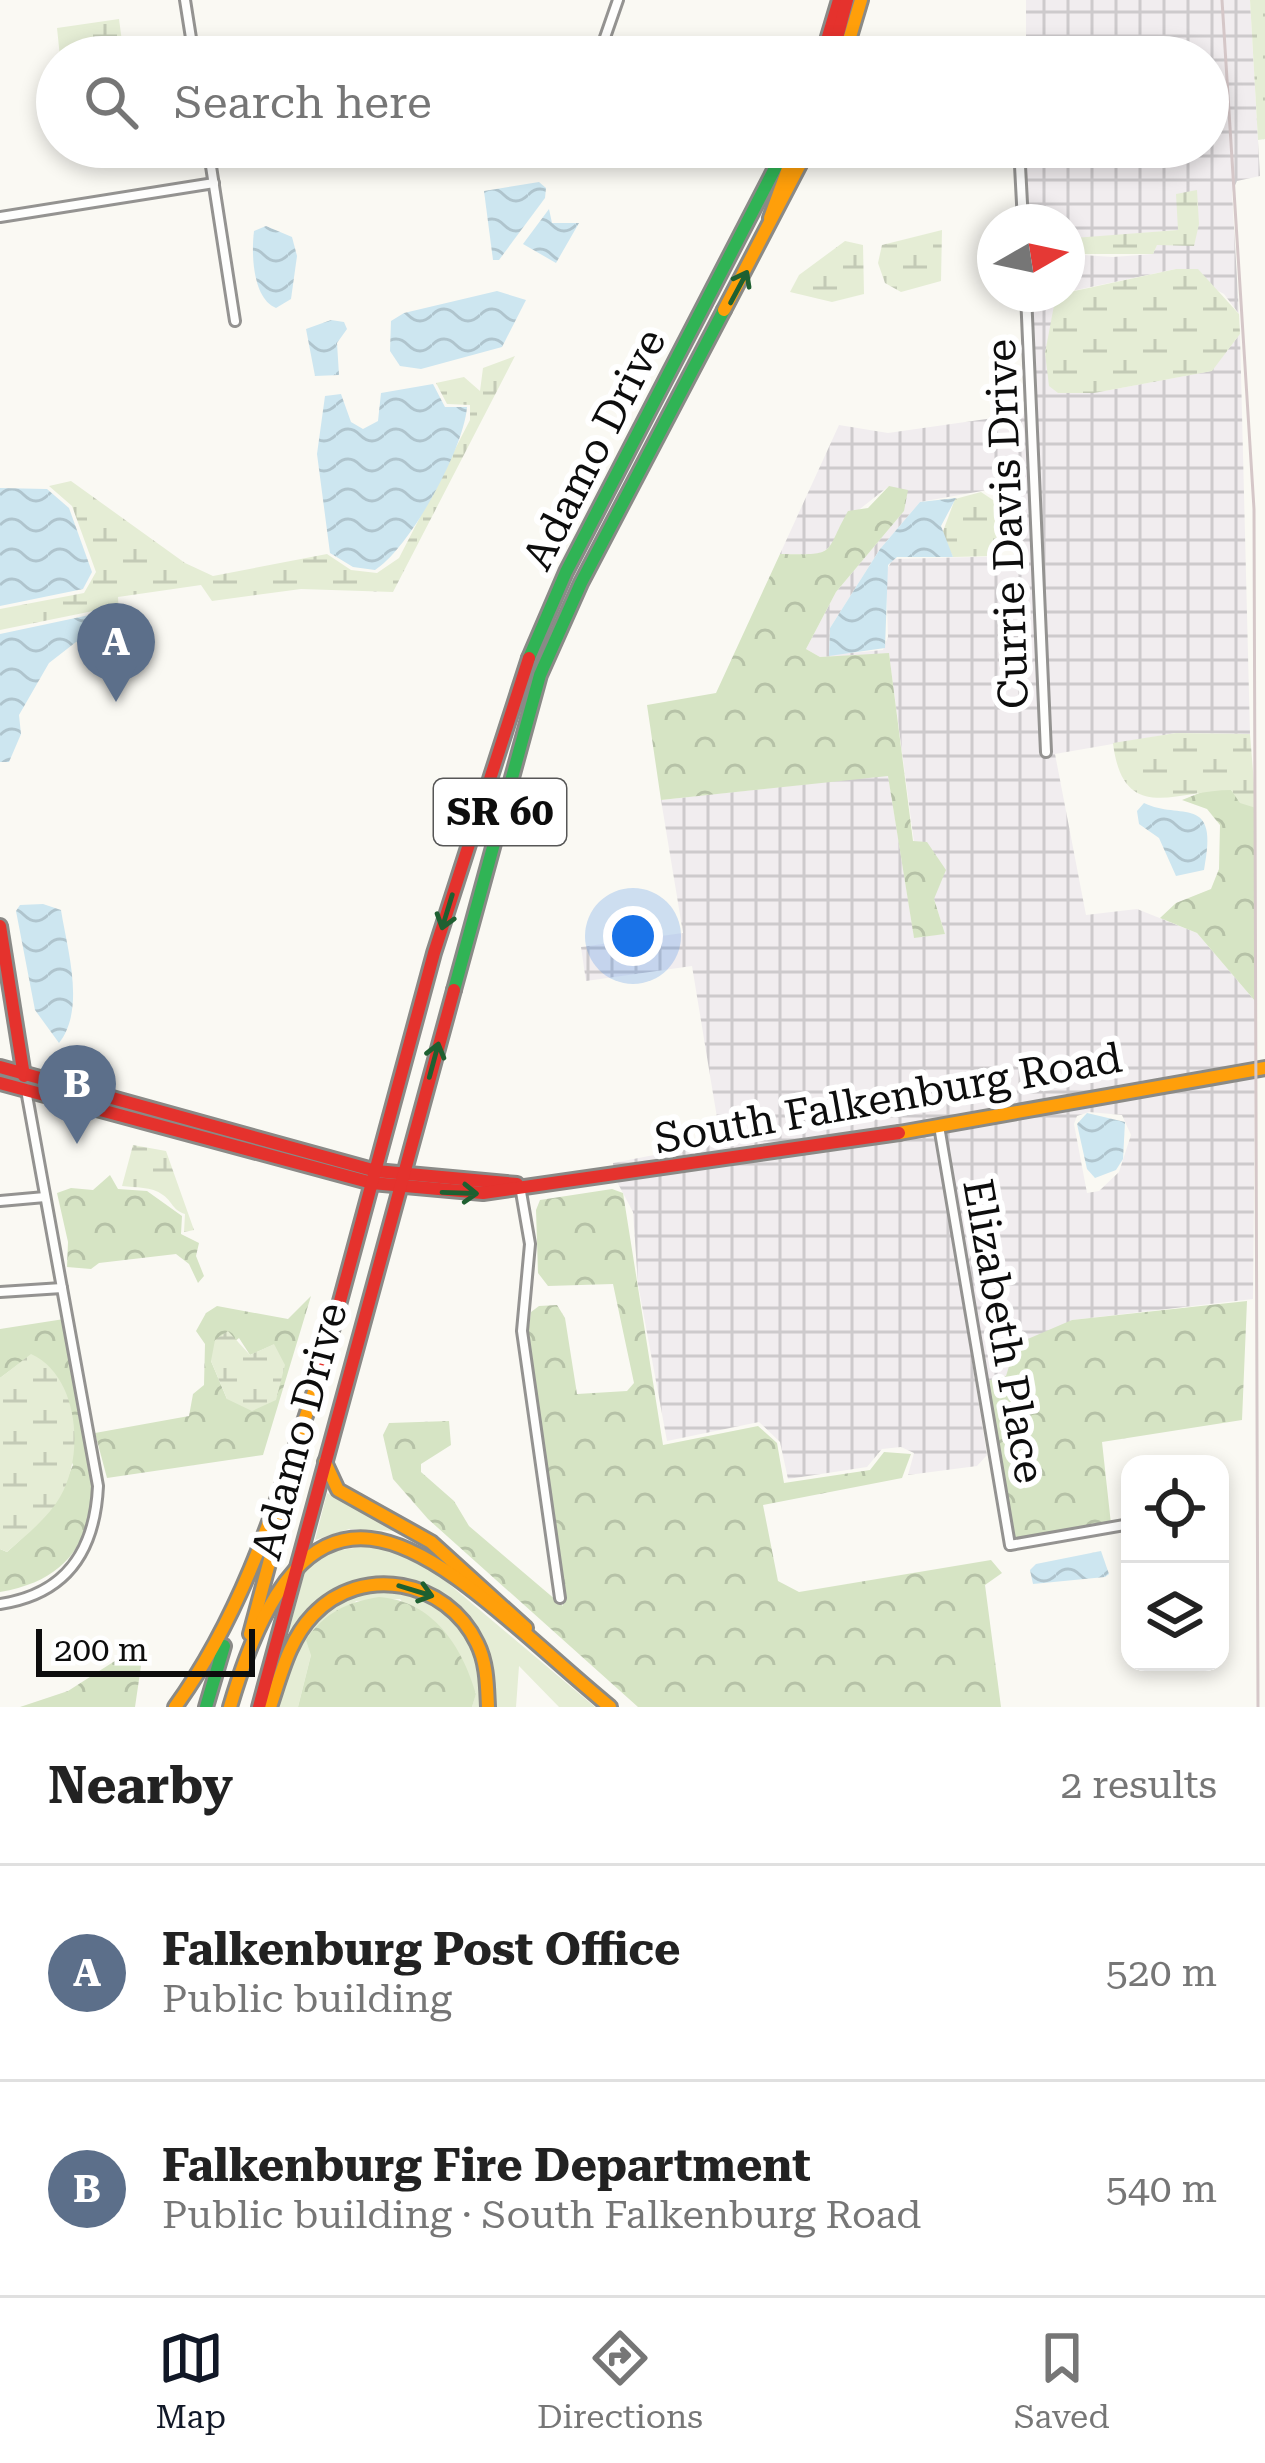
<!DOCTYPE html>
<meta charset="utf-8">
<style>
:root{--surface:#fff;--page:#f6f6f6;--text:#222;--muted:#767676;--line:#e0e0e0;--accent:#111827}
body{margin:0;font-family:"Roboto Serif",serif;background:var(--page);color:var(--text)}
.controls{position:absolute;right:36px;bottom:36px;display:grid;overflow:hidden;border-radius:24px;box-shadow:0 6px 18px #0003}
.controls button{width:108px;height:108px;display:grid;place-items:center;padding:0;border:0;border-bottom:3px solid var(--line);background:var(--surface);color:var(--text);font:60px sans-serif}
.compass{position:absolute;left:977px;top:204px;width:108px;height:108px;border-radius:50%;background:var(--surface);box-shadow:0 6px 18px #0003;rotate:81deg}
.scale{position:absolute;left:36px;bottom:30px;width:219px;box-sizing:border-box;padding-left:12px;border:6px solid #0d0d0d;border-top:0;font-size:33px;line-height:42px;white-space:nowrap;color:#0d0d0d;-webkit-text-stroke:9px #fff;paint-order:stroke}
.you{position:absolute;left:633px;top:936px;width:42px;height:42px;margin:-30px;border:9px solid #fff;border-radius:50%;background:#1a73e8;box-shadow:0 0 0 18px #1a73e833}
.badge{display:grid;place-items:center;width:78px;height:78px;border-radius:50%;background:var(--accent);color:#fff;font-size:39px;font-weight:700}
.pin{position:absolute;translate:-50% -99px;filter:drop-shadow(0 3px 6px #0008)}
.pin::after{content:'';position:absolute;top:63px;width:42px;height:36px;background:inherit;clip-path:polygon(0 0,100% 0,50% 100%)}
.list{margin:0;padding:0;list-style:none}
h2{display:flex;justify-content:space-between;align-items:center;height:156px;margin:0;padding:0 48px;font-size:51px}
h2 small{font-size:39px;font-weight:400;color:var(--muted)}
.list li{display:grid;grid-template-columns:78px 1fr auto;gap:36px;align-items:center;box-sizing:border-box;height:216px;padding:0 48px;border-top:3px solid var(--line)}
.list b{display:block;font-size:45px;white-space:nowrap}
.list p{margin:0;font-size:39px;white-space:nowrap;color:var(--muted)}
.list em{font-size:39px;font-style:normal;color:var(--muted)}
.icon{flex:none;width:66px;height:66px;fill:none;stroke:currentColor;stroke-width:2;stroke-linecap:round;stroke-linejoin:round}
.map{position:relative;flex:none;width:1265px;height:1707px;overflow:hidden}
.search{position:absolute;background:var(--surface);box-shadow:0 6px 18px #0003;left:36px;right:36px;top:36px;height:132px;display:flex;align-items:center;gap:30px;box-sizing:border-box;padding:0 42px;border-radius:66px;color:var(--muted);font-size:45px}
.sheet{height:588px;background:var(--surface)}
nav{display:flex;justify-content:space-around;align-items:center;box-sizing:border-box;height:168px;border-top:3px solid var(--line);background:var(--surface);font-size:33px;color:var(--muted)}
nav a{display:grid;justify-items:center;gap:6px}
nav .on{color:var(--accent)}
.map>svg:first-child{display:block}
.industrial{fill:url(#industrial-grid);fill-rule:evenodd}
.grass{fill:#e5edd5}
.forest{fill:url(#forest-crowns);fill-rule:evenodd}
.wetland{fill:url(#wetland-marsh)}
.water{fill:url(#water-waves)}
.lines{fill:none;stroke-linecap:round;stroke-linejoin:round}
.street-casing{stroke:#949391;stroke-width:14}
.fast-casing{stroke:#8a8a87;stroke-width:18}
.slow-casing{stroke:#8a8a87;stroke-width:18}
.jam-casing{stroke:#8a8a87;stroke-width:18}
.street{stroke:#fefefd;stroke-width:8}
.fast{stroke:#30b455;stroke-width:12}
.slow{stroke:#ff9f0a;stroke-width:12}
.jam{stroke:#e5322d;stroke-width:12}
.rail{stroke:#d5c7c8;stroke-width:3}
.oneway{stroke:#1e6031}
.labels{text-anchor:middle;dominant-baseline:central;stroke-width:12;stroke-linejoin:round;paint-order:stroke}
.shield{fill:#fff;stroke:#565656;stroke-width:3}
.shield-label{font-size:39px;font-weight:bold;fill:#0d0d0d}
.street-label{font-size:42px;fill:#0d0d0d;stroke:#fff}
</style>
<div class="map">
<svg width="1265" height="1707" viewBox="0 0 1265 1707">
<defs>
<pattern id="industrial-grid" width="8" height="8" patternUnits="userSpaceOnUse" patternTransform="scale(3)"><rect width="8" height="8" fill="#f1edef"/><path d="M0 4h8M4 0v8" fill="none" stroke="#cdcacc"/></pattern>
<pattern id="forest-crowns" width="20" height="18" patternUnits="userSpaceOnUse" patternTransform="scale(3)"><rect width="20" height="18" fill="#d6e4c4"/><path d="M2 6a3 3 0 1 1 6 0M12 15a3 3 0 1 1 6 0" fill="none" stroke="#b6c2a7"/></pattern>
<pattern id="wetland-marsh" width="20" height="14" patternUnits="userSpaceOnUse" patternTransform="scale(3)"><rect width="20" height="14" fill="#e5edd5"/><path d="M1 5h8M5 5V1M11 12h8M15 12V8" fill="none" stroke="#c3cab6"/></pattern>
<pattern id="water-waves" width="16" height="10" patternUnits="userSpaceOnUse" patternTransform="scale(3)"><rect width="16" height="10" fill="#cde6f0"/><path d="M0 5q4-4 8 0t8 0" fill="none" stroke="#afc4cd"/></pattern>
</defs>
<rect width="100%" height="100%" fill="#faf9f3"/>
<g class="industrial">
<polygon points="1026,0 1250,0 1260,176 1237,181 1232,192 1239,314 1224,294 1176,269 1067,292 1067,254 1113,257 1153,254 1157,244 1170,242 1194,245 1178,230 1073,239 1067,222 1027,222 1025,147 1208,147 1208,57 1026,57"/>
<path d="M 1031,294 L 1059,294 L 1045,353 L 1058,393 L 1094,393 L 1211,371 L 1240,334 L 1250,734 L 1176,733 L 1055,754 L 1086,915 L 1137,909 L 1197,933 L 1255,1001 L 1255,1065 L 614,1173 L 613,1163 L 721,1142 L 692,966 L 586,981 L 581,947 L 683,933 L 661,800 L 888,775 L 914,937 L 945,934 L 934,899 L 935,862 L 925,845 L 914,842 L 889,654 L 820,657 L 806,649 L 836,592 L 904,511 L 889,486 L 841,524 L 840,539 L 819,555 L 780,554 L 839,425 L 888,433 L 1028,413 L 1042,755 L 1051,755 ZM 1010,486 L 1020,497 L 1018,556 L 893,559 L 886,571 L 888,637 L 883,650 L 829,655 L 830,628 L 880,549 L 920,502 Z"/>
<path d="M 1255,1073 L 1253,1299 L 1072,1320 L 1007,1376 L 987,1381 L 944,1129 ZM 1089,1112 L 1122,1115 L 1131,1135 L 1119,1172 L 1099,1191 L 1087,1193 L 1074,1124 L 1077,1116 Z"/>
<polygon points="935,1130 987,1455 977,1466 908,1475 914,1453 901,1447 882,1449 867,1467 788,1479 780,1442 759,1422 667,1441 638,1284 633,1212 616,1180"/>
</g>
<g class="grass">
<polygon points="327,1493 396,1531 349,1529 315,1540"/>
<path d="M 374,1545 L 424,1563 L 595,1707 L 559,1707 L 519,1666 L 516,1707 L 493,1707 C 498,1663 479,1603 430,1590 C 407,1583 377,1586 354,1585 L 294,1635 L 289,1631 L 307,1564 L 328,1552 Z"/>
<path d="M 396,1588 C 464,1613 482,1634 485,1707 L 472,1707 L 476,1693 L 400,1599 L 356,1601 L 311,1655 L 298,1707 L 274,1707 C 300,1636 311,1594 396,1588 Z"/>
</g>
<g class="forest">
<path d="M 889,486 L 908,490 L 904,511 L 836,592 L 806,649 L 820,657 L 889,653 L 913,841 L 927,842 L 946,870 L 934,899 L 945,934 L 914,938 L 888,776 L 661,800 L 647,705 L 716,693 L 780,554 C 839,555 823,555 848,511 L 868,508 Z"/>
<polygon points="1207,790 1231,790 1256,808 1255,1001 1197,933 1160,918 1176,903 1211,889 1219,869 1220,825 1207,809 1182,800"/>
<polygon points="110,1175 118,1189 147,1191 182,1216 181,1234 199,1243 196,1256 204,1276 198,1283 189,1264 176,1254 99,1263 91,1269 67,1267 68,1242 57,1193 71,1188 93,1190"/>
<polygon points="612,1189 623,1193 663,1445 758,1426 777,1443 784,1483 870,1470 884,1452 911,1454 902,1478 763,1505 778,1581 799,1592 991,1560 1002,1573 985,1585 1001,1707 638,1707 428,1519 393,1479 383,1435 389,1423 449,1421 451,1445 421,1464 421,1472 454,1501 469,1526 563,1606 528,1333 531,1312 539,1306 557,1305 565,1318 577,1394 627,1391 634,1383 613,1284 548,1286 538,1273 536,1210 540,1200"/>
<path d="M 311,1296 L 263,1455 L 107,1478 L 95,1433 L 189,1416 L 193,1394 L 204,1385 L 205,1344 L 196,1331 L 206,1313 L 217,1306 L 288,1319 ZM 239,1338 L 250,1355 L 273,1345 L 227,1399 L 211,1361 Z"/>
<polygon points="1247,1301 1242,1420 1102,1442 1111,1524 1014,1541 987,1381 1006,1376 1016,1344 1072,1320"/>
<path d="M 64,1319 C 81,1417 143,1568 0,1592 L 0,1549 L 7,1552 C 37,1526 58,1501 73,1465 L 31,1355 L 0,1378 L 0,1329 Z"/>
<path d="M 379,1597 C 433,1601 462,1646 476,1694 L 472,1707 L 298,1707 L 311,1655 L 306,1640 C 324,1613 347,1602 379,1597 Z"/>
<polygon points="132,1650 141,1666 135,1707 20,1707 68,1691"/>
</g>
<g class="wetland">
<polygon points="1250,0 1265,0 1265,139 1258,140"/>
<polygon points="119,19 124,57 60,57 57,28"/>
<polygon points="1197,190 1199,224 1194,246 1157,245 1153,254 1067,254 1067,233 1074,238 1178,230 1176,194"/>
<polygon points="942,230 941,281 901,292 885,283 878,263 882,245"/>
<polygon points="845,241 863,245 864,294 832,302 790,292 799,275"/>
<polygon points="1176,269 1198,269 1239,314 1240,334 1212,371 1094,393 1058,393 1049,386 1045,353 1056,295"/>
<polygon points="515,356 393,592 301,589 212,601 201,585 118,597 119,614 98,610 0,630 0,609 84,593 96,572 72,506 49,486 71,481 185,563 213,576 327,554 351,570 377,573 399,558 470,420 470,405 447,404 436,383 464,377 480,391 483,368"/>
<polygon points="981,492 1008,510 1009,541 992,556 953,557 942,534 955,499"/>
<path d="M 1176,733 L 1250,734 L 1256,808 L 1240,803 L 1231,790 C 1177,790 1123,826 1113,743 Z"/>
<path d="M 133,1145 L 166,1151 L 194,1230 L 184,1232 L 185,1214 C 172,1210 173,1202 163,1195 C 151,1186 136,1188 122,1186 Z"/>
<polygon points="228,1331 250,1355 274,1344 285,1365 276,1400 252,1411 227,1399 211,1361 215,1340"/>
<path d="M 31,1354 C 79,1376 85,1455 60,1497 C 48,1518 25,1536 7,1552 L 0,1549 L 0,1378 Z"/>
</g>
<g class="water">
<polygon points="539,182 546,188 545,198 499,260 493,260 484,191"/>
<polygon points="549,209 552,223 579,223 556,263 523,244"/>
<path d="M 266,226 L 292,237 L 297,256 L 291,299 L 276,308 C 253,299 251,255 254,231 Z"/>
<polygon points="497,291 526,300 502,347 421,369 400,366 390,351 391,321 404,313"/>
<polygon points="331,320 344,322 347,329 337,343 339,375 315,376 306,329"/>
<path d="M 433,384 L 445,407 L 467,407 C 464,449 409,549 375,570 L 353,567 L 330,553 L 317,454 L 325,396 L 341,394 L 351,422 L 363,429 L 378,421 L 381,393 Z"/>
<polygon points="0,488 47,489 69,508 92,572 83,589 0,606"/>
<polygon points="956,498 941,526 953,557 897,557 888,565 885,648 829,656 830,628 880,549 920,502"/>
<polygon points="99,613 113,613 111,634 76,642 49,663 19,715 21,734 9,762 0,762 0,634"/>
<path d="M 1144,803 C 1180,821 1220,792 1204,870 L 1176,876 L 1159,838 L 1139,824 L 1137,811 Z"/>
<path d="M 43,904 L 61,910 C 67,949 86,1009 59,1043 L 35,1010 L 16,911 L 20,905 Z"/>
<polygon points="1087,1113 1125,1122 1123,1159 1116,1170 1095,1178 1087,1169 1077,1124"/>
<polygon points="1101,1551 1109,1574 1105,1577 1033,1584 1030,1570 1036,1564"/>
</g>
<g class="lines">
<defs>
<g id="street">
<polyline points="185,0 194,57"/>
<polyline points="551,57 602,46 618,0"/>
<polyline points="208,147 235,321"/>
<polyline points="1019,147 1023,222"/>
<polyline points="0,217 214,183"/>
<polyline points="1026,294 1046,752"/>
<polyline points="939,1126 1010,1545 1130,1524"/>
<polyline points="520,1186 530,1244 522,1331 560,1598"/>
<polyline points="0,1201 45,1197"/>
<polyline points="0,1292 62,1288"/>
<path d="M 0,1604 C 67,1594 95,1550 98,1486 L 26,1090"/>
</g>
<g id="fast">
<polyline points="529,658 566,572 786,147"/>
<polyline points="454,990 540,675 581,583 724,310"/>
<polyline points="206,1707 224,1646"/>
</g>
<g id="slow">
<polyline points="844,57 861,0"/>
<polyline points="770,218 796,147"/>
<polyline points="724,310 809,147"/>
<polyline points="899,1133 1265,1068"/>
<polyline points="325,1462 338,1490 431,1542 526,1628"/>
<polyline points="250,1634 293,1474"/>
<path d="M 175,1707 C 248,1606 281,1488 321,1371"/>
<path d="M 230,1707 C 319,1402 455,1579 610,1707"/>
<path d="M 270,1707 C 281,1675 289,1640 313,1615 C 362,1563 447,1580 477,1643 C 487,1663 487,1685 488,1707"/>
</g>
<g id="jam">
<polyline points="822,57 839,0"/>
<polyline points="832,57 847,0"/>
<polyline points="0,926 24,1076"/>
<polyline points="0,1067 376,1171 517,1184"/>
<polyline points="0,1083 372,1183 483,1193 899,1133"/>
<polyline points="319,1379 434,953 529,658"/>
<polyline points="259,1707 454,990"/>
</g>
</defs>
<use href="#street" class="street-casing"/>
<use href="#fast" class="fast-casing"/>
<use href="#slow" class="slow-casing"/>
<use href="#jam" class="jam-casing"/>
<use href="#street" class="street"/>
<use href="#fast" class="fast"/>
<use href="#slow" class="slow"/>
<use href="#jam" class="jam"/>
<polyline class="rail" points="1222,0 1254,509 1258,1707"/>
</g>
<defs><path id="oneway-shaft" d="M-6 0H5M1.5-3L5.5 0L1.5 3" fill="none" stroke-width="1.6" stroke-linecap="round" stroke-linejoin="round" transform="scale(3)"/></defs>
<g class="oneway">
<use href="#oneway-shaft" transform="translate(739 287) rotate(-62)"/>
<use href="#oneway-shaft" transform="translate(447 912) rotate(107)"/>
<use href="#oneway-shaft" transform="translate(434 1060) rotate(-75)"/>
<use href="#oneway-shaft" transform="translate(460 1193) rotate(2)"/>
<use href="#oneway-shaft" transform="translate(416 1591) rotate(17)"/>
</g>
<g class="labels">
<rect class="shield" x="434" y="779" width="132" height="66" rx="9"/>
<g class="shield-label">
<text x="500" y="812">SR 60</text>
</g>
<g class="street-label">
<text transform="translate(594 449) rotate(-63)">Adamo Drive</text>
<text transform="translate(1007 524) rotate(-92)">Currie Davis Drive</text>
<text transform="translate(888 1098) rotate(-10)">South Falkenburg Road</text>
<text transform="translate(1004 1331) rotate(80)">Elizabeth Place</text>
<text transform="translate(299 1431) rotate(-75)">Adamo Drive</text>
</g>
</g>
</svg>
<div class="controls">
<button><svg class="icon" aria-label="locate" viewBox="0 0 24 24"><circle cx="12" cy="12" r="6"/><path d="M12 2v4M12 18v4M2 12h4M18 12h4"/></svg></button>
<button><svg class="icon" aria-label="layers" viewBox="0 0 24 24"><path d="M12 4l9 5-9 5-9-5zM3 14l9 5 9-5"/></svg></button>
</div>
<svg class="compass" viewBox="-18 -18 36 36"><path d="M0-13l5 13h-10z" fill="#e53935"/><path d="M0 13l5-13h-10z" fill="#767676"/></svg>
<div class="scale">200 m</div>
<div class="you"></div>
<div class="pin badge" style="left:116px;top:702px;background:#5c6f8a">A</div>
<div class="pin badge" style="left:77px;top:1144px;background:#5c6f8a">B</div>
<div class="search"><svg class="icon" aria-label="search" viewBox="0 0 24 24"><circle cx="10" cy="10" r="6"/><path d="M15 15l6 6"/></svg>Search here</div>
</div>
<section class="sheet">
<h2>Nearby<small>2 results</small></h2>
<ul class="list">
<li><span class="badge" style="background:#5c6f8a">A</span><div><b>Falkenburg Post Office</b><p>Public building</p></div><em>520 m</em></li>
<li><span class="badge" style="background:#5c6f8a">B</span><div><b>Falkenburg Fire Department</b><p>Public building · South Falkenburg Road</p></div><em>540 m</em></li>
</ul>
</section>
<nav>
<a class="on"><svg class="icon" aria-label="map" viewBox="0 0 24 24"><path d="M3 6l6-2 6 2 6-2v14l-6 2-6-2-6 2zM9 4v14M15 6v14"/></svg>Map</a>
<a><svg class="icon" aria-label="directions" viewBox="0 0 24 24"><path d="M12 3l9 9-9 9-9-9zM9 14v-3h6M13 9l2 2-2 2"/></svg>Directions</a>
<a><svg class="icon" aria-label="saved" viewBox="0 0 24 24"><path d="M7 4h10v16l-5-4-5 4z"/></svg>Saved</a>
</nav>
